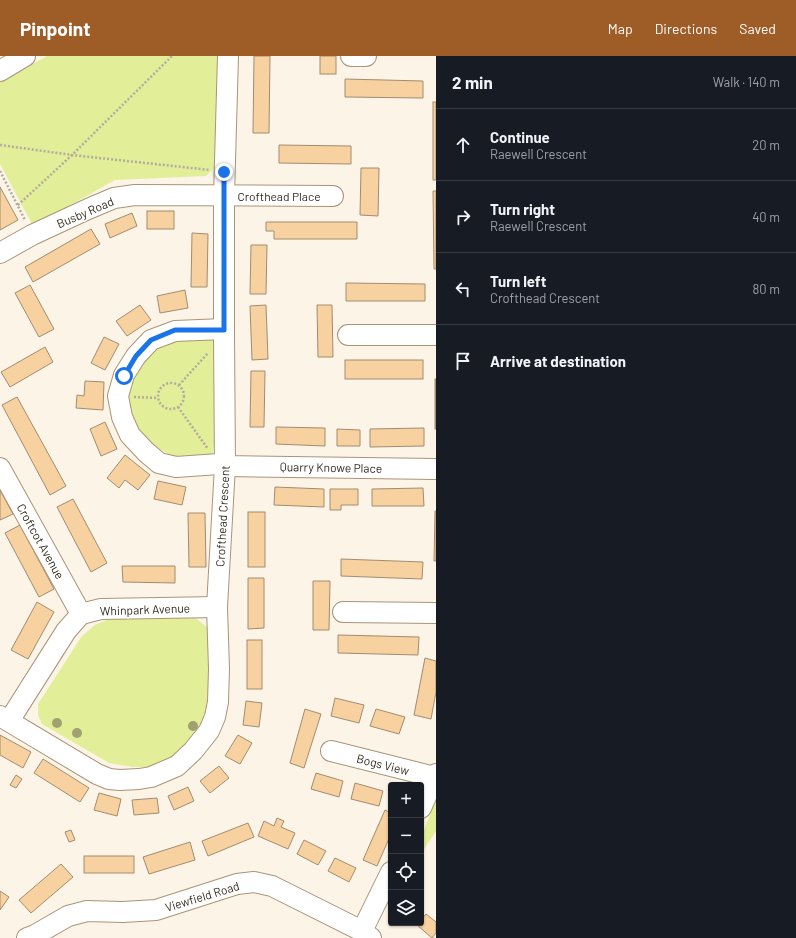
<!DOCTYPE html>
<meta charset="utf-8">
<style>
:root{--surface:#171b24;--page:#20242c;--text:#f1f3f6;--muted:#9ea1a6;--line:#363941;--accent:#9e5d27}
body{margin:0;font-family:Barlow,sans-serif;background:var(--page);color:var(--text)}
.controls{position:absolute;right:12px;bottom:12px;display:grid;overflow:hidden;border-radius:4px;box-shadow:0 1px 3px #0004}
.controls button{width:36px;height:36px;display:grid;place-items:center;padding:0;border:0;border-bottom:1px solid var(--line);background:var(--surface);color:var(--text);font:20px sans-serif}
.stop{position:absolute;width:12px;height:12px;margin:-9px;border:3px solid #1a73e8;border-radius:50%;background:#fff}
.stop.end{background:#1a73e8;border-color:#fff;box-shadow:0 1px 4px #0008}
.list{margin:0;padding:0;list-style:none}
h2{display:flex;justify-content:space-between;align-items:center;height:52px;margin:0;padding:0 16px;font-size:17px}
h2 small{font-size:13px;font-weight:400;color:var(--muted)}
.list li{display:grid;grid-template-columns:26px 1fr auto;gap:12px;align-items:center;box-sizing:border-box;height:72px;padding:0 16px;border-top:1px solid var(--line)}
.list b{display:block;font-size:15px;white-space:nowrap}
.list p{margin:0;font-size:13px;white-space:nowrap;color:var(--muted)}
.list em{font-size:13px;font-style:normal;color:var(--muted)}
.icon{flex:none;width:22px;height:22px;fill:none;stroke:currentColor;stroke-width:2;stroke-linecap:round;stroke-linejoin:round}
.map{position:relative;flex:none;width:436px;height:882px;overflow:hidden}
header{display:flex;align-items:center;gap:24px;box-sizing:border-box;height:56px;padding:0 20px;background:var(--accent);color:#fff}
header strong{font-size:19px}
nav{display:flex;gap:22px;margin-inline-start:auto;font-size:14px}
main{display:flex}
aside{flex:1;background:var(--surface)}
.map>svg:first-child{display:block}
.green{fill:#e3ee99}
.building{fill:#f7d1a0;stroke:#a28c71}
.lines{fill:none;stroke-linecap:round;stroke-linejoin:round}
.minor-casing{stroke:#a99478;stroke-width:22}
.path{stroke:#b4ab9f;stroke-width:2.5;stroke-dasharray:2 2;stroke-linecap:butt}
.minor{stroke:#fff;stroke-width:20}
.tree{fill:#a1a071}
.route{stroke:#1a73e8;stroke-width:5}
.labels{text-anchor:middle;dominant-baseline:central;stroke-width:3;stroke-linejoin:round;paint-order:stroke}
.street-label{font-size:12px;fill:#332b1f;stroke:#fff}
</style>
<header>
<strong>Pinpoint</strong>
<nav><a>Map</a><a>Directions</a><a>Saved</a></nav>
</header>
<main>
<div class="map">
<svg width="436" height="882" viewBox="0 0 436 882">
<rect width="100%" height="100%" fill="#fdf4e8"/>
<g class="green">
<polygon points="47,0 218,0 217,109 206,120 115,124 33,170 0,108 0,26"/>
<polygon points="174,281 212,281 218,291 218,353 213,397 207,401 192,402 173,401 150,387 135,369 129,353 129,326 152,292"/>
<polygon points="192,559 209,573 215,584 209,658 181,697 167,704 148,711 132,711 109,707 42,668 38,659 38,648 82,580 95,569 116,560"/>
<polygon points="436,743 436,775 421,798 421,782"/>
</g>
<g class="building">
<polygon points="254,0 270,0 269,77 253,77"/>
<rect x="320" y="0" width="16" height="18"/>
<polygon points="345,23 423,25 423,42 345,41"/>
<rect x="433" y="46" width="3" height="78"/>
<polygon points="279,89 351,90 351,108 279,107"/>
<polygon points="361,112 379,112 378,160 360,159"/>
<polygon points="0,131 18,164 0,174"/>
<polygon points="433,135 436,135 436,213 434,213"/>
<rect x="147" y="155" width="27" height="18"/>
<polygon points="132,157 137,170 110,182 105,168"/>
<polygon points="266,166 357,166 357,183 274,183 274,175 266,175"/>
<polygon points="91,173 100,188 33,226 25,211"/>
<polygon points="192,177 208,178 207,231 191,231"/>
<polygon points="251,189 267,189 266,238 250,238"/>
<polygon points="346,227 425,228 425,245 346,245"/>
<polygon points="30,229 54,273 39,281 15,237"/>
<polygon points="185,234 188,252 160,257 157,240"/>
<polygon points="140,249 151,264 127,280 116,265"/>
<polygon points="266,249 268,303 252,304 250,250"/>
<polygon points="317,249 332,249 333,301 318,301"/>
<polygon points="104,281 119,288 105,314 91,307"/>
<polygon points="45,291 53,306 10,331 1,316"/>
<rect x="345" y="304" width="78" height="19"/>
<polygon points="251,315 265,315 264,371 250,371"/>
<rect x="435" y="323" width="1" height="50"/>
<polygon points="85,325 104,326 103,354 76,352 77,339 84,340"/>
<polygon points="17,341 66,430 50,439 2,349"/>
<polygon points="105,366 117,393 101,400 90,373"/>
<polygon points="276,371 325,372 325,390 276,388"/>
<polygon points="424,372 424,390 370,391 370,373"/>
<polygon points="337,373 360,374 360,390 337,390"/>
<polygon points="125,399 150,419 138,434 125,424 119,432 107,422"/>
<polygon points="158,425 186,431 182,449 154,443"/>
<polygon points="275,431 324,433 324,451 274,449"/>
<polygon points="423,432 424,450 372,450 372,433"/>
<polygon points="330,433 358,433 358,449 341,449 341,454 330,454"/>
<polygon points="0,434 13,458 0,464"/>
<polygon points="73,443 107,507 91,516 57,451"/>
<polygon points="435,455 436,455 436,505 434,505"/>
<rect x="248" y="456" width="17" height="55"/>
<polygon points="188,457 205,457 206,511 189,511"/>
<polygon points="20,469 54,533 39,541 5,477"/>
<polygon points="341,503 423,506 422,523 341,520"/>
<polygon points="122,510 175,510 175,527 123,526"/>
<polygon points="248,522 264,522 264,572 248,573"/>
<polygon points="313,525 330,525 329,574 313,574"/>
<polygon points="37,546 54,556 28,603 11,594"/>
<polygon points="338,579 419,581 418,599 338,597"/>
<rect x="247" y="584" width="15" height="49"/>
<polygon points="425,602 436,605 436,636 431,663 414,659"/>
<polygon points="335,642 364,649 359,667 331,660"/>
<polygon points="246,645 262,647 259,671 243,669"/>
<polygon points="305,653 321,658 304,712 290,707"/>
<polygon points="376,653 405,661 399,678 370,670"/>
<polygon points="0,679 31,696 23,712 0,699"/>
<polygon points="238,679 252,687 240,708 225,700"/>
<polygon points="43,703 89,732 80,746 34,717"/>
<polygon points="219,710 229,722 210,737 200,725"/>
<polygon points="316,717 343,725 339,741 311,733"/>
<polygon points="16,719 22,723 16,732 10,729"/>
<polygon points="355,727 383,735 379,750 351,743"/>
<polygon points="188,731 194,745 174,754 168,740"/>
<polygon points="99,737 121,743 117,760 94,754"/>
<polygon points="157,742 159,757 134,759 132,744"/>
<polygon points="385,754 391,757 391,778 377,810 363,804"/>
<polygon points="277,762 284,765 281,771 295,777 288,793 258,780 264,765 274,770"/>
<polygon points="248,767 254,781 208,800 202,785"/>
<polygon points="71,774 75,784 69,786 65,776"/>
<polygon points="304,784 326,795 318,809 297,798"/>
<polygon points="190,786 195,804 149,818 143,801"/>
<rect x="84" y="800" width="50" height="17"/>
<polygon points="335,802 356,812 349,826 328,815"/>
<polygon points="61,808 73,821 31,857 19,844"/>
<polygon points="0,835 9,841 0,854"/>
<polygon points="426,858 436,866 436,877 432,882 417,869 419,867 421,867 421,864"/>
</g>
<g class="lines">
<defs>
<g id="minor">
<polyline points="351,0 366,0"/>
<polyline points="0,15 25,0"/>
<polyline points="0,197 32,179 88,153 114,142 135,139 333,140"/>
<polyline points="224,273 175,275 151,284 136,300 124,319 118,340 122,361 130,379 146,396 159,407 176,411 219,408 225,410 436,413"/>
<polyline points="348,279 436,279"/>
<polyline points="0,412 81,558"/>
<polyline points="343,556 436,557"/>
<polyline points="0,660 97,718 109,723 120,724 139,723 151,721 177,710 193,695 209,675 215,661 218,646 219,613 217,551 225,410 224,279 224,140 228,0"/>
<polyline points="9,665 66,575 81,558 101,553 217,551"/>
<polyline points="331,695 435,721"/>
<polyline points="421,752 436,718"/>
<polyline points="362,875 391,816"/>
<polyline points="27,882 35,879 68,860 87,855 123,856 156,854 237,828 254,826 272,830 362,875 371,882"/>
</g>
</defs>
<use href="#minor" class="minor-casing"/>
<g class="path">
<polyline points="0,89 72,99 210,114"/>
<polyline points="0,115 25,164"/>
<polyline points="18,149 72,99 172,0"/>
<circle cx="171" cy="340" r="13"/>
<polyline points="179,329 208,297"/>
<polyline points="134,341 158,342"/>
<polyline points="178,351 208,393"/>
</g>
<use href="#minor" class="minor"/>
</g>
<g class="tree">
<circle cx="57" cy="667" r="5"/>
<circle cx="193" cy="670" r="5"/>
<circle cx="77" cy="677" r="5"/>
</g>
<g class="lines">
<polyline class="route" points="124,320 136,300 151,284 175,274 224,274 224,116"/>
</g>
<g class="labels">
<g class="street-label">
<text x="279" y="140">Crofthead Place</text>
<text transform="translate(85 156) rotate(-23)">Busby Road</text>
<text transform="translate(331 411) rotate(1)">Quarry Knowe Place</text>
<text transform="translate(222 460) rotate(-87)">Crofthead Crescent</text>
<text transform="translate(41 485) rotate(61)">Croftcot Avenue</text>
<text transform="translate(145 553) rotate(-2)">Whinpark Avenue</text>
<text transform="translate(383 708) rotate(14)">Bogs View</text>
<text transform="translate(202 840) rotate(-17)">Viewfield Road</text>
</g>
</g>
</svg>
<div class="controls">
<button>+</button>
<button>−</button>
<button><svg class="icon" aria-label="locate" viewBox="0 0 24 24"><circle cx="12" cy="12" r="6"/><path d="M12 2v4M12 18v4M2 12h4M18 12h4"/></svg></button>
<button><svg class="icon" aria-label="layers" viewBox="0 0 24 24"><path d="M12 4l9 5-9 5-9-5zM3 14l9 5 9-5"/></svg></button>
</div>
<div class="stop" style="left:124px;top:320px"></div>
<div class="stop end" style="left:224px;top:116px"></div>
</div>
<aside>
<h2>2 min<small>Walk · 140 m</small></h2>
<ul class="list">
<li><svg class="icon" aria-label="ahead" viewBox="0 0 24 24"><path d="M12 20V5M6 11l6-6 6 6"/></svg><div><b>Continue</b><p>Raewell Crescent</p></div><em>20 m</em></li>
<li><svg class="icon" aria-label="right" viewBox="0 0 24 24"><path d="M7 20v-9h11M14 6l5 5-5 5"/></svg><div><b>Turn right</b><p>Raewell Crescent</p></div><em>40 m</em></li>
<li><svg class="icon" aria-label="left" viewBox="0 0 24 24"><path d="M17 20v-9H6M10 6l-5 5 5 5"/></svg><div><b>Turn left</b><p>Crofthead Crescent</p></div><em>80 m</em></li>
<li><svg class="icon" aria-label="arrive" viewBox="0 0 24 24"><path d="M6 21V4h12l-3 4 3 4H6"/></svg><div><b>Arrive at destination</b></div></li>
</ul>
</aside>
</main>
